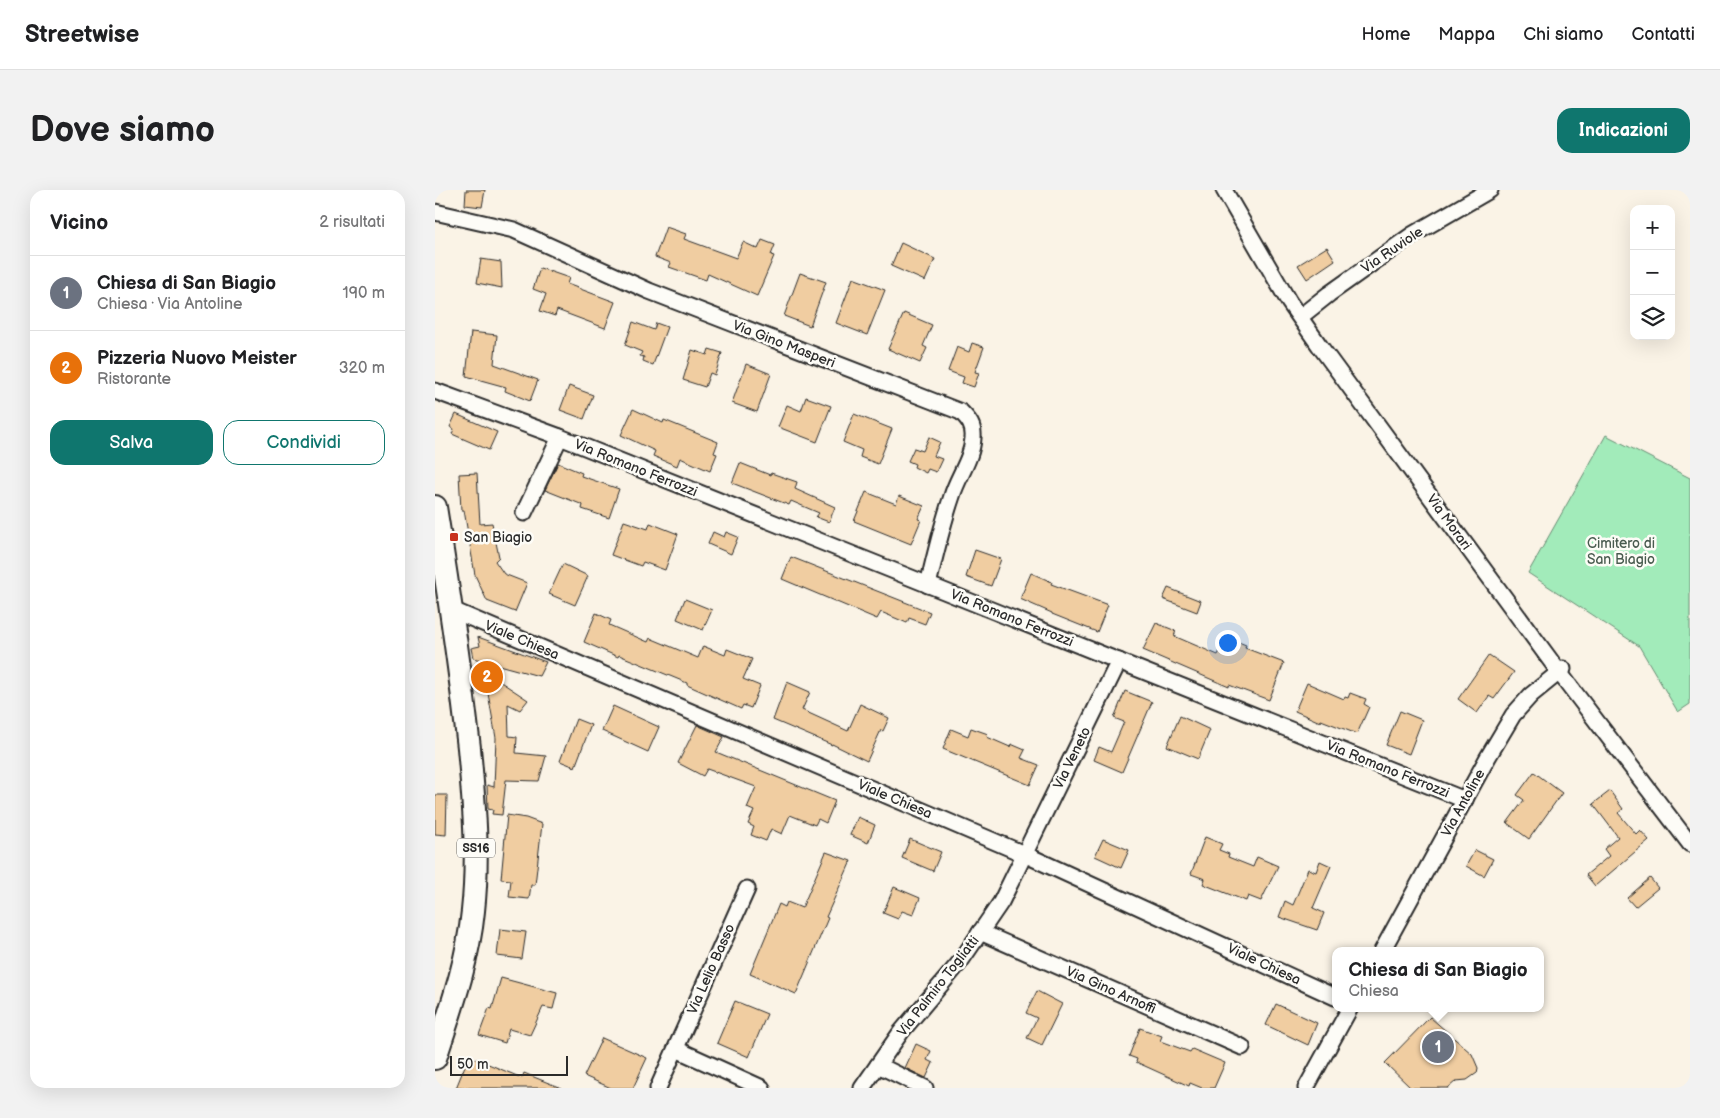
<!DOCTYPE html>
<html lang="it">
<meta charset="utf-8">
<style>
:root{--surface:#fff;--page:#f2f2f2;--text:#202124;--muted:#757577;--line:#e0e0e0;--accent:#0f766e}
body{margin:0;font-family:"Balsamiq Sans",sans-serif;background:var(--page);color:var(--text)}
.controls{position:absolute;right:15px;top:15px;display:grid;overflow:hidden;border-radius:10px;box-shadow:0 5px 20px #0002}
.controls button{width:45px;height:45px;display:grid;place-items:center;padding:0;border:0;border-bottom:1px solid var(--line);background:var(--surface);color:var(--text);font:25px sans-serif}
.scale{position:absolute;left:15px;bottom:12px;width:118px;box-sizing:border-box;padding-left:5px;border:2px solid #2b2b2b;border-top:0;font-size:14px;line-height:18px;white-space:nowrap;color:#2b2b2b;-webkit-text-stroke:4px #fdfcf7;paint-order:stroke}
.you{position:absolute;left:792px;top:452px;width:18px;height:18px;margin:-12px;border:4px solid #fff;border-radius:50%;background:#1a73e8;box-shadow:0 0 0 8px #1a73e833}
.badge{display:grid;place-items:center;width:32px;height:32px;border-radius:50%;background:var(--accent);color:#fff;font-size:16px;font-weight:700}
.pin{position:absolute;translate:-50% -50%;border:2px solid #fff;box-shadow:0 1px 5px #0006}
.popup{position:absolute;left:897px;top:757px;width:212px;height:65px;box-sizing:border-box;display:grid;place-content:center;border-radius:10px;background:var(--surface);filter:drop-shadow(0 1px 4px #0005);font-size:16px;white-space:nowrap;color:var(--muted)}
.popup b{font-size:19px;color:var(--text)}
.popup::after{content:'';position:absolute;left:50%;top:100%;margin-left:-10px;border:10px solid transparent;border-top-color:var(--surface)}
.list{margin:0;padding:0;list-style:none}
h2{display:flex;justify-content:space-between;align-items:center;height:65px;margin:0;padding:0 20px;font-size:21px}
h2 small{font-size:16px;font-weight:400;color:var(--muted)}
.list li{display:grid;grid-template-columns:32px 1fr auto;gap:15px;align-items:center;box-sizing:border-box;height:75px;padding:0 20px;border-top:1px solid var(--line)}
.list b{display:block;font-size:19px;white-space:nowrap}
.list p{margin:0;font-size:16px;white-space:nowrap;color:var(--muted)}
.list em{font-size:16px;font-style:normal;color:var(--muted)}
.actions{display:flex;gap:10px;padding:15px 20px}
.actions a{flex:1;padding:11px 0;border:1px solid var(--accent);border-radius:15px;text-align:center;font-size:18px;color:var(--accent)}
.actions .main{background:var(--accent);color:#fff}
.icon{flex:none;width:28px;height:28px;fill:none;stroke:currentColor;stroke-width:2;stroke-linecap:round;stroke-linejoin:round}
.map{position:relative;flex:none;width:1255px;height:898px;overflow:hidden;border-radius:15px}
header{display:flex;align-items:center;gap:30px;box-sizing:border-box;height:70px;padding:0 25px;background:var(--surface);border-bottom:1px solid var(--line)}
header strong{font-size:24px}
nav{display:flex;gap:28px;margin-inline-start:auto;font-size:18px}
.intro{display:flex;align-items:center;justify-content:space-between;box-sizing:border-box;height:120px;padding:0 30px}
h1{margin:0;font-size:35px}
.button{padding:12px 22px;border-radius:15px;background:var(--accent);color:#fff;font-size:18px;font-weight:700}
main{display:flex;gap:30px;padding:0 30px}
aside{flex:1;background:var(--surface);border-radius:15px;box-shadow:0 5px 20px #0002}
.map>svg:first-child{display:block}
.green{fill:#a2ebba;stroke:#668b72}
.building{fill:#f0cda1;stroke:#2b2b2b}
.lines{fill:none;stroke-linecap:round;stroke-linejoin:round}
.street-casing{stroke:#2b2b2b;stroke-width:19}
.primary-casing{stroke:#2b2b2b;stroke-width:26}
.street{stroke:#fdfcf7;stroke-width:15}
.primary{stroke:#fdfcf7;stroke-width:22}
.poi-dot{fill:#c8321e;stroke:#fdfcf7;stroke-width:2}
.labels{text-anchor:middle;dominant-baseline:central;stroke-width:5;stroke-linejoin:round;paint-order:stroke}
.shield{fill:#fdfcf7;stroke:#6a6a68;stroke-width:1}
.shield-label{font-size:12px;font-weight:bold;fill:#2b2b2b}
.street-label{font-size:14px;fill:#2b2b2b;stroke:#fdfcf7}
.poi-label{font-size:14px;fill:#2b2b2b;stroke:#fdfcf7;text-anchor:start}
.park-label{font-size:14px;fill:#495b4f;stroke:#fdfcf7}
</style>
<header>
<strong>Streetwise</strong>
<nav><a>Home</a><a>Mappa</a><a>Chi siamo</a><a>Contatti</a></nav>
</header>
<div class="intro"><h1>Dove siamo</h1><a class="button">Indicazioni</a></div>
<main>
<aside>
<h2>Vicino<small>2 risultati</small></h2>
<ul class="list">
<li><span class="badge" style="background:#6b7280">1</span><div><b>Chiesa di San Biagio</b><p>Chiesa · Via Antoline</p></div><em>190 m</em></li>
<li><span class="badge" style="background:#e8710a">2</span><div><b>Pizzeria Nuovo Meister</b><p>Ristorante</p></div><em>320 m</em></li>
</ul>
<div class="actions"><a class="main">Salva</a><a>Condividi</a></div>
</aside>
<div class="map">
<svg width="1255" height="898" viewBox="0 0 1255 898">
<rect width="100%" height="100%" fill="#faf3e6"/>
<filter id="ink" filterUnits="userSpaceOnUse"><feTurbulence type="fractalNoise" baseFrequency=".02" numOctaves="2"/><feDisplacementMap in="SourceGraphic" scale="10" xChannelSelector="R" yChannelSelector="G"/><feConvolveMatrix kernelMatrix="1 2 1 2 8 2 1 2 1" color-interpolation-filters="sRGB"/></filter>
<g filter="url(#ink)">
<polygon class="green" points="1171,245 1255,288 1255,514 1243,522 1204,456 1093,383"/>
<g class="building">
<polygon points="31,0 50,0 47,17 30,15"/>
<polygon points="231,37 251,44 249,49 301,68 308,52 323,59 327,50 340,55 336,65 339,66 322,106 273,84 271,90 234,77 236,73 220,67"/>
<polygon points="466,53 500,69 490,91 456,76"/>
<polygon points="892,57 900,70 872,89 863,75"/>
<polygon points="46,69 66,72 67,98 42,93"/>
<polygon points="105,78 134,88 132,94 180,112 170,138 122,120 120,126 105,121 111,104 98,99"/>
<polygon points="365,83 391,92 375,136 349,126"/>
<polygon points="418,88 450,100 432,145 401,133"/>
<polygon points="469,123 497,135 488,156 492,158 485,173 453,159"/>
<polygon points="198,132 219,140 221,133 232,137 218,175 208,171 209,167 205,166 207,162 190,155"/>
<polygon points="36,142 62,145 59,174 103,190 95,211 70,201 71,197 31,186"/>
<polygon points="537,153 549,157 540,182 544,183 539,197 527,193 529,187 513,181 522,157 534,162"/>
<polygon points="274,159 287,163 280,185 275,183 270,197 248,190 257,160 272,165"/>
<polygon points="311,174 336,184 322,222 297,213"/>
<polygon points="134,196 158,205 149,229 125,220"/>
<polygon points="371,207 396,216 382,252 343,237 352,215 366,221"/>
<polygon points="198,219 228,233 229,230 283,252 279,263 282,264 275,281 245,268 242,276 218,266 220,261 186,245"/>
<polygon points="21,224 62,242 54,260 17,244 19,239 15,237"/>
<polygon points="419,224 457,239 443,274 425,267 427,260 408,252"/>
<polygon points="494,247 505,252 499,266 507,269 501,282 493,279 491,283 479,277 480,274 473,271 479,258 488,261"/>
<polygon points="123,273 147,283 146,286 184,299 174,328 147,319 148,315 110,300"/>
<polygon points="305,273 335,285 336,283 362,292 360,299 400,317 394,332 381,327 384,323 356,311 354,315 297,293"/>
<polygon points="42,283 45,334 57,333 64,367 60,371 69,384 92,393 80,422 52,411 40,385 29,320 26,320 24,284"/>
<polygon points="431,302 461,314 464,306 489,316 483,329 486,330 476,354 419,331"/>
<polygon points="189,331 213,339 215,333 243,344 230,380 208,372 206,376 176,365"/>
<polygon points="278,342 289,347 291,342 303,347 296,364 273,354"/>
<polygon points="540,360 566,369 556,396 531,387"/>
<polygon points="356,367 495,422 490,434 474,428 472,433 446,422 442,429 347,389"/>
<polygon points="128,374 153,386 140,415 114,404"/>
<polygon points="596,383 617,392 616,394 673,415 662,442 617,424 617,423 585,409"/>
<polygon points="733,398 766,411 762,422 728,409"/>
<polygon points="250,409 277,420 268,440 242,429"/>
<polygon points="161,423 176,430 174,435 213,452 215,448 263,468 268,456 290,465 292,459 317,469 308,489 325,496 316,518 308,515 306,519 252,495 252,493 184,465 183,467 149,452"/>
<polygon points="721,433 741,441 739,446 783,465 791,447 811,455 810,458 849,473 834,510 794,495 794,497 708,460"/>
<polygon points="43,447 111,472 104,486 38,468 36,458 45,456"/>
<polygon points="1054,465 1079,482 1059,509 1054,506 1042,523 1023,509"/>
<polygon points="49,481 93,510 85,520 73,514 74,546 82,547 81,563 111,566 104,591 71,590 67,625 57,624 58,620 53,619 52,595 59,597 61,548"/>
<polygon points="352,492 375,502 367,520 413,541 425,514 454,528 448,541 446,540 432,571 397,554 397,555 338,530"/>
<polygon points="872,493 909,509 910,507 913,508 915,503 931,509 929,514 934,517 922,544 886,530 885,532 860,521"/>
<polygon points="690,501 717,512 687,582 659,570 664,557 676,562 689,532 679,528"/>
<polygon points="178,516 224,537 213,562 167,541"/>
<polygon points="965,521 987,530 974,564 951,555"/>
<polygon points="745,526 775,540 763,569 732,556"/>
<polygon points="141,529 156,535 140,577 125,571"/>
<polygon points="262,535 289,547 281,562 400,611 391,633 383,629 380,635 355,625 347,644 336,639 331,651 316,645 319,637 313,634 319,621 312,618 321,597 272,579 268,586 243,573"/>
<polygon points="536,538 553,544 552,547 575,557 576,554 590,560 586,568 604,575 595,595 508,559 516,539 533,546"/>
<polygon points="1099,582 1127,603 1094,649 1072,633 1089,610 1082,605"/>
<polygon points="1175,601 1188,619 1183,623 1201,644 1205,640 1214,650 1160,696 1151,685 1174,666 1169,659 1183,647 1158,614"/>
<polygon points="0,605 12,605 11,645 0,644"/>
<polygon points="72,625 91,628 107,634 100,695 96,695 94,709 74,707 76,690 66,689"/>
<polygon points="423,627 440,635 433,653 415,645"/>
<polygon points="770,647 787,654 784,660 794,664 793,667 818,677 822,667 843,676 826,711 813,706 811,711 768,694 770,689 756,684"/>
<polygon points="475,649 506,662 498,681 467,668"/>
<polygon points="668,649 694,660 686,678 660,666"/>
<polygon points="1040,660 1058,669 1049,686 1031,676"/>
<polygon points="391,662 416,671 391,727 393,728 361,804 315,784 344,714 350,717 352,712 367,718"/>
<polygon points="885,671 896,676 878,718 889,723 882,740 844,727 850,711 858,715 873,679 881,682"/>
<polygon points="1215,688 1223,698 1200,717 1192,708"/>
<polygon points="459,697 485,708 478,725 467,721 463,729 448,723"/>
<polygon points="65,739 91,742 87,769 62,766"/>
<polygon points="66,788 122,803 118,819 108,817 95,845 74,839 70,853 44,845 54,818 57,819"/>
<polygon points="602,801 627,814 607,855 592,848 602,828 591,823"/>
<polygon points="300,811 332,824 314,867 282,853"/>
<polygon points="841,814 882,833 873,855 831,835"/>
<polygon points="995,827 1037,864 1043,878 1042,883 1032,890 1021,891 1013,898 976,898 950,873"/>
<polygon points="705,838 727,846 725,851 755,862 757,859 790,873 779,898 767,898 755,893 754,896 701,872 702,869 694,866"/>
<polygon points="167,848 212,868 198,898 176,898 149,886"/>
<polygon points="481,854 496,861 492,870 498,873 491,888 470,878"/>
<polygon points="34,866 87,888 89,883 126,898 21,898"/>
</g>
<g class="lines">
<defs>
<g id="street">
<polyline points="789,0 854,112 884,155 1124,482 1255,654"/>
<path d="M 0,22 L 79,40 L 214,101 L 526,222 C 534,230 539,236 538,248 C 537,269 523,286 517,306 C 507,335 500,365 493,395"/>
<polyline points="865,127 894,104 977,45 1055,0"/>
<polyline points="0,201 125,247 1030,610"/>
<polyline points="89,323 125,247"/>
<polyline points="15,419 589,664 900,807"/>
<polyline points="545,742 807,857"/>
<polyline points="947,761 1053,567 1078,525 1096,505 1128,479"/>
<polyline points="241,859 327,898"/>
<polyline points="443,875 490,898"/>
<polyline points="223,898 312,699"/>
<polyline points="427,898 466,842 525,772 566,712 684,471"/>
<polyline points="871,898 915,818"/>
</g>
<path id="primary" d="M 0,317 C 13,397 25,477 34,558 C 39,612 44,667 38,721 C 33,772 16,819 0,868"/>
</defs>
<use href="#street" class="street-casing"/>
<use href="#primary" class="primary-casing"/>
<use href="#street" class="street"/>
<use href="#primary" class="primary"/>
</g>
</g>
<rect class="poi-dot" x="14" y="342" width="10" height="10" rx="2.5"/>
<g class="labels">
<rect class="shield" x="22" y="648.5" width="38" height="19" rx="4"/>
<g class="shield-label">
<text x="41" y="658">SS16</text>
</g>
<g class="street-label">
<text transform="translate(957 60) rotate(-34)">Via Ruviole</text>
<text transform="translate(349 154) rotate(21)">Via Gino Masperi</text>
<text transform="translate(201 278) rotate(22)">Via Romano Ferrozzi</text>
<text transform="translate(1014 332) rotate(54)">Via Morari</text>
<text transform="translate(577 428) rotate(22)">Via Romano Ferrozzi</text>
<text transform="translate(87 450) rotate(23)">Viale Chiesa</text>
<text transform="translate(637 568) rotate(-64)">Via Veneto</text>
<text transform="translate(953 579) rotate(22)">Via Romano Ferrozzi</text>
<text transform="translate(460 609) rotate(23)">Viale Chiesa</text>
<text transform="translate(1028 613) rotate(-61)">Via Antoline</text>
<text transform="translate(829 774) rotate(25)">Viale Chiesa</text>
<text transform="translate(276 779) rotate(-66)">Via Lelio Basso</text>
<text transform="translate(503 796) rotate(-52)">Via Palmiro Togliatti</text>
<text transform="translate(676 800) rotate(24)">Via Gino Arnoffi</text>
</g>
<g class="poi-label">
<text x="29" y="347">San Biagio</text>
</g>
<g class="park-label">
<text x="1186" y="353">Cimitero di<tspan x="1186" dy="16">San Biagio</tspan></text>
</g>
</g>
</svg>
<div class="controls">
<button>+</button>
<button>−</button>
<button><svg class="icon" aria-label="layers" viewBox="0 0 24 24"><path d="M12 4l9 5-9 5-9-5zM3 14l9 5 9-5"/></svg></button>
</div>
<div class="scale">50 m</div>
<div class="you"></div>
<div class="pin badge" style="left:1003px;top:857px;background:#6b7280">1</div>
<div class="popup"><b>Chiesa di San Biagio</b>Chiesa</div>
<div class="pin badge" style="left:52px;top:487px;background:#e8710a">2</div>
</div>
</main>
